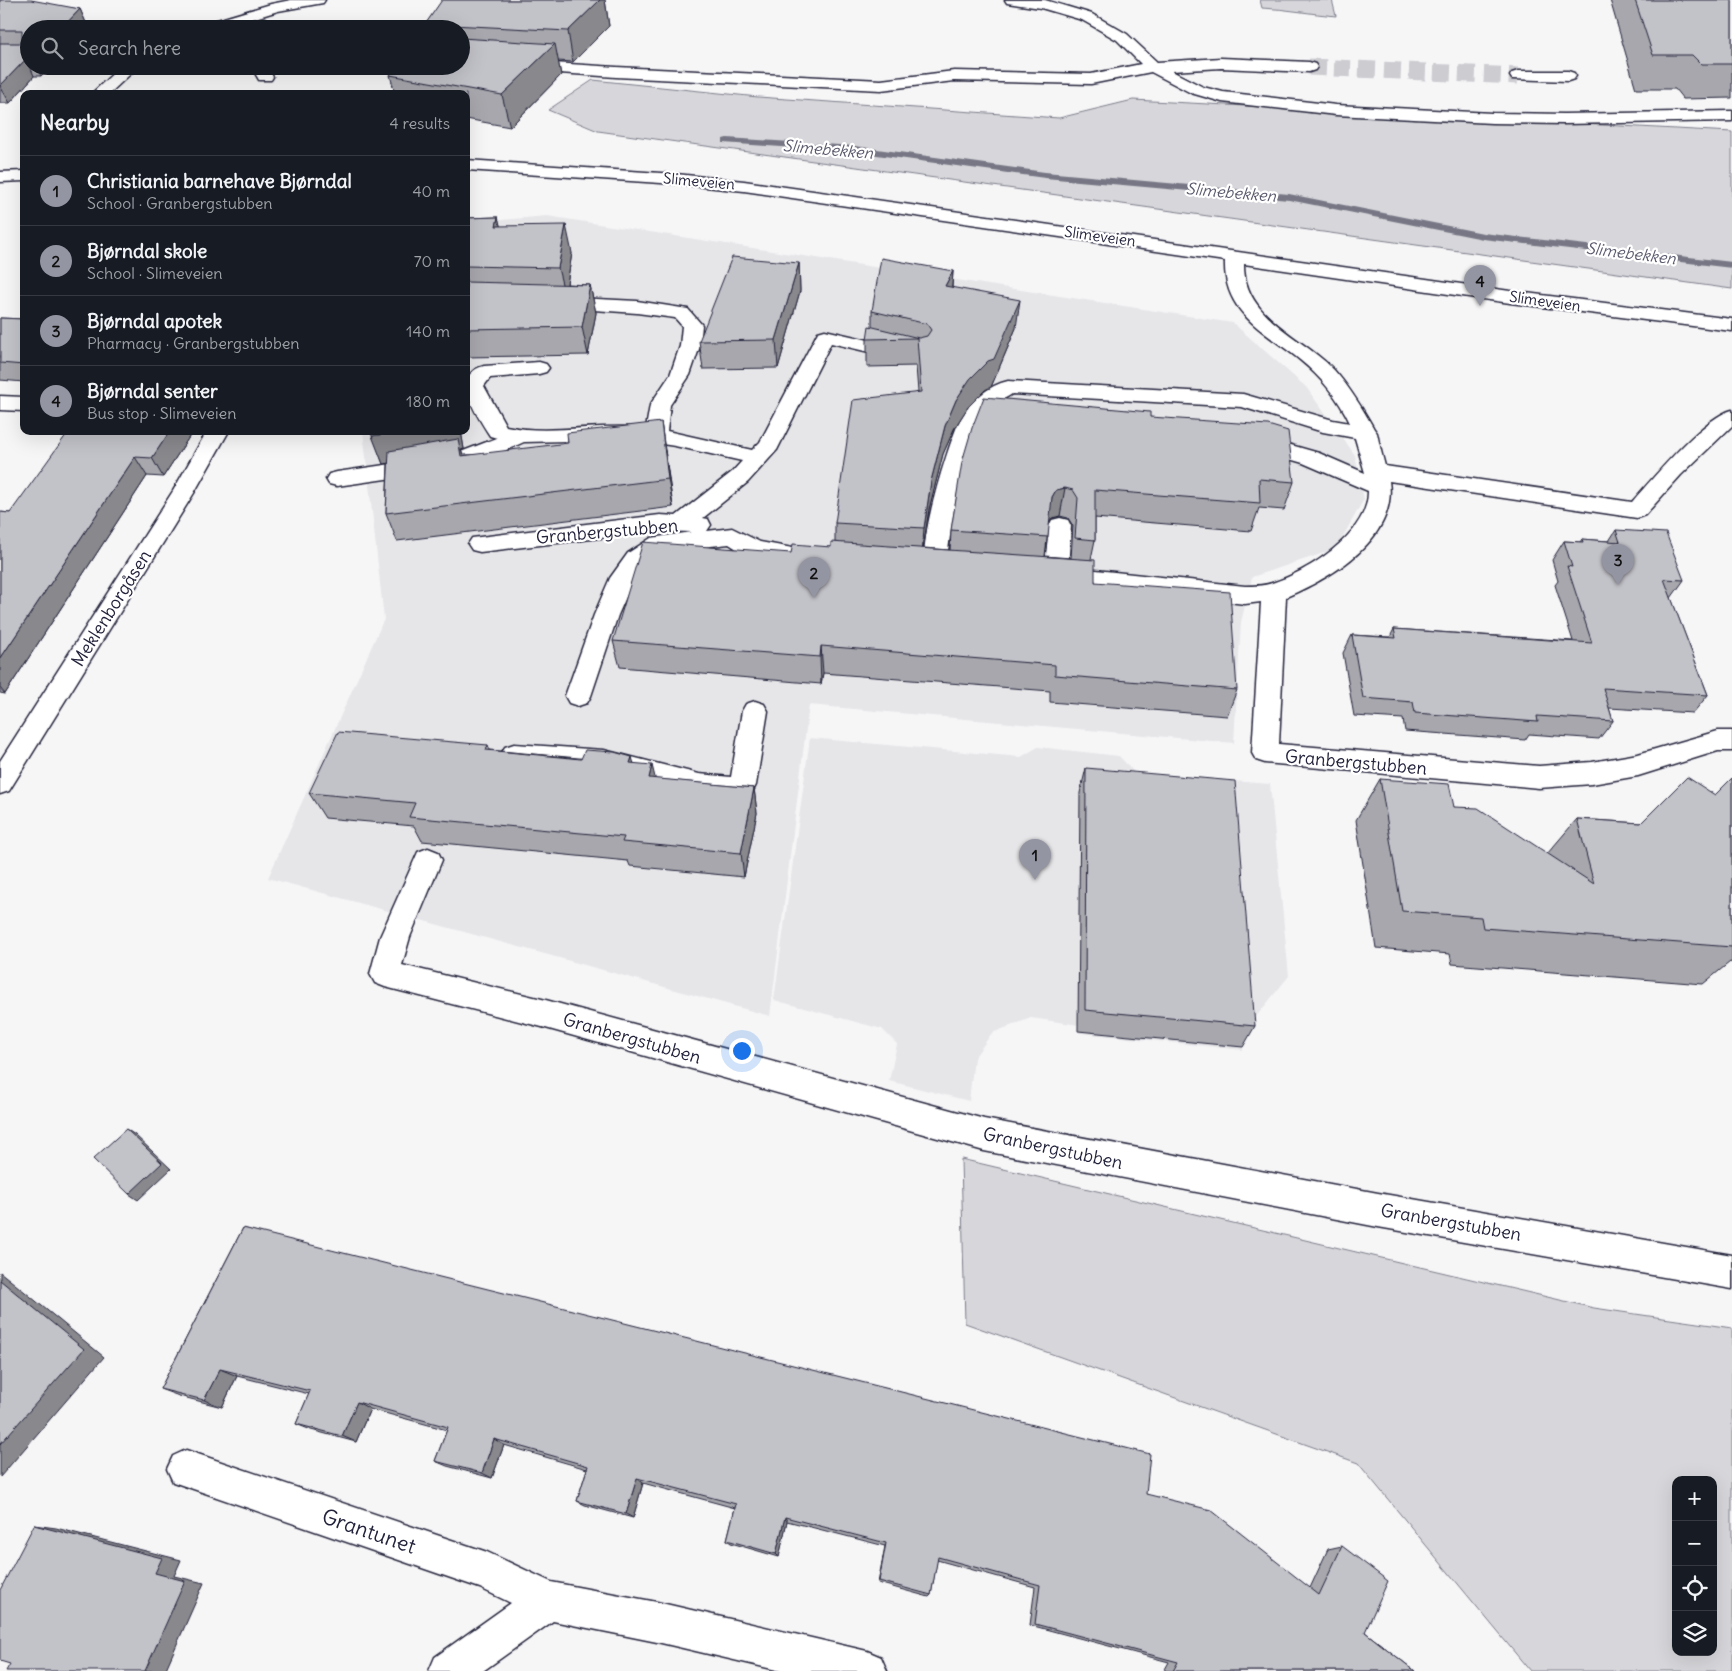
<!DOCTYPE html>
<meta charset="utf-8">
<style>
:root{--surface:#171b24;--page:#242831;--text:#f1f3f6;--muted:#9ea1a6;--line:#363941;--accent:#9495a2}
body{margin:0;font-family:Delius,sans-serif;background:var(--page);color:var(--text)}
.controls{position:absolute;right:15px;bottom:15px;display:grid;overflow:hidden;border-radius:10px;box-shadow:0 5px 20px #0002}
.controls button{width:45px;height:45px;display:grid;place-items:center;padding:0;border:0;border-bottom:1px solid var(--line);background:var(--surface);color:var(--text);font:25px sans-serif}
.you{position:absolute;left:741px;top:1050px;width:18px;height:18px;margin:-12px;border:4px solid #fff;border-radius:50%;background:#1a73e8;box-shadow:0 0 0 8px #1a73e833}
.badge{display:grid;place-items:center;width:32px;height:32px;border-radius:50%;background:var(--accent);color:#111;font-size:16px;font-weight:700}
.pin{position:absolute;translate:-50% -41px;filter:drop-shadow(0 1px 2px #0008)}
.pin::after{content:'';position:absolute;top:26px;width:18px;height:15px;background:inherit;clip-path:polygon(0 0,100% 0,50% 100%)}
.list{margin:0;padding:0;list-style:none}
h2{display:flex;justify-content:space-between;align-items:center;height:65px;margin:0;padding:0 20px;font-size:21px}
h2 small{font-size:16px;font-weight:400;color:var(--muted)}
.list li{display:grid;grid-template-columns:32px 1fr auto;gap:15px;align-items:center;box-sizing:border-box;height:70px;padding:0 20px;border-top:1px solid var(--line)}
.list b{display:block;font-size:19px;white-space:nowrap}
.list p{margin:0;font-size:16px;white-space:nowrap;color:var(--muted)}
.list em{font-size:16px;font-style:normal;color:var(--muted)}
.icon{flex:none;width:28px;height:28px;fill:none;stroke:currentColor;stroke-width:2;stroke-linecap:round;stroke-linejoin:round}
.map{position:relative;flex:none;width:1732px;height:1671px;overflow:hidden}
.search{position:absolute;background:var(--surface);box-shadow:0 5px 20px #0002;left:20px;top:20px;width:450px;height:55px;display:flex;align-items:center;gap:12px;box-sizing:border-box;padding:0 18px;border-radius:28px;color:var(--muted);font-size:19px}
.panel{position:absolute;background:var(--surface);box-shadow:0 5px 20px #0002;left:20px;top:90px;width:450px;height:345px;border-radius:10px}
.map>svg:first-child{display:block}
.built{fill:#e6e6e9}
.green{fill:#d7d7db;stroke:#7c7c8b;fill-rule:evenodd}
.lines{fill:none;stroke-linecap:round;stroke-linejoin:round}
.stream{fill:#767685;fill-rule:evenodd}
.minor-tunnel{stroke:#ccccd1;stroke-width:17;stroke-dasharray:17 8;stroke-linecap:butt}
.minor-casing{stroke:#22223b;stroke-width:3}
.minor{fill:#fff;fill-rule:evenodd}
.wall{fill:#a7a7ad;stroke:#22223b;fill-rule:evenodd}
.shaded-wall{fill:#88888d;stroke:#22223b}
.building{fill:#c2c2c9;stroke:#22223b}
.labels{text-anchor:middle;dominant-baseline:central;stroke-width:4.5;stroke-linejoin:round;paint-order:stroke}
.far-street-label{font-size:15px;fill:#22223b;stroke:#fff}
.far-water-label{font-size:16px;font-style:italic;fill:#5a5a6d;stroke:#fff}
.street-label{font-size:18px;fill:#22223b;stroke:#fff}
.near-street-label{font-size:21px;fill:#22223b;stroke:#fff}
</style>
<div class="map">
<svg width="1732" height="1671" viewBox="0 0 1732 1671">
<rect width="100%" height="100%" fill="#f6f6f7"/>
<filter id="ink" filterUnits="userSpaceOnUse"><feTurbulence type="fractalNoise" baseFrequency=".02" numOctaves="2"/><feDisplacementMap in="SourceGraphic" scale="10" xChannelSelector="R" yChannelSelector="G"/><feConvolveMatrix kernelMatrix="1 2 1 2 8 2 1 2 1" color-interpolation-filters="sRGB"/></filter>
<g filter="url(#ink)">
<g class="built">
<polygon points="547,216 1233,323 1306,387 1355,455 1364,499 1336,549 1252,577 1241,622 1234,743 809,705 770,1016 268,878 384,619 363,431 466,431 466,223"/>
<polygon points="810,738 1021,757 1038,747 1119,756 1135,773 1270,784 1289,976 1242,1034 1243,1050 1080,1033 1079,1025 1031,1018 992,1033 974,1058 969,1101 889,1081 897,1044 882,1029 774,1000"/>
</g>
<g class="green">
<path d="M 1260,0 L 1332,0 L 1336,16 C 1311,14 1287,9 1262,8 Z"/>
<polygon points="593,80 758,97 1059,118 1133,100 1732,132 1732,289 598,131 548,110"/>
<path d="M 961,1159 L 1594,1308 L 1732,1328 L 1732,1671 L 1530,1671 L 1358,1463 L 965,1323 ZM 1676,1480 L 1713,1480 L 1713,1652 L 1676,1652 Z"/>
</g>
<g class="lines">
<polygon class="stream" points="727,138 855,146 1045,172 1289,194 1483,233 1732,262 1732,268 1483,239 1289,200 1045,178 855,152 723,143 723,139"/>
<polyline class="minor-tunnel" points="1309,67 1518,76"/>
<defs>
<g id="minor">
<polygon points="291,0 325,0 323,3 278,11 219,29 195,29 197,26 271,4"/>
<polygon points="1005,0 1045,0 1092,14 1127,34 1157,62 1221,58 1309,62 1315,64 1317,67 1315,70 1309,72 1221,68 1172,71 1203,87 1223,92 1336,105 1492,113 1564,114 1732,111 1732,121 1564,124 1492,123 1336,115 1222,102 1191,93 1151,72 1091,84 954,81 881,90 616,77 459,66 461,66 461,57 616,67 881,80 954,71 1091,74 1141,64 1117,40 1082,20 1041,8 1007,3"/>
<polygon points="121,66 139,66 109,94 91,94"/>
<polygon points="251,66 267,66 273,77 271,80 259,80"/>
<polygon points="1518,71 1568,71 1574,73 1576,76 1574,79 1568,81 1512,79 1510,76 1512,73"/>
<path d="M 466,160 L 676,174 L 744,181 L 1510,291 L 1732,319 L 1732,331 L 1510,303 L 1244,264 C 1243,318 1302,336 1334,370 C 1350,388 1361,406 1373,427 C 1373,428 1376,431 1377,433 C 1379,443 1382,455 1385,466 L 1632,502 C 1653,478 1703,418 1732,410 L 1732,426 L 1681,475 L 1645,515 L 1637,518 L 1389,481 C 1398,539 1331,578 1286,597 L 1279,744 L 1539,766 L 1592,762 L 1638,754 L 1718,731 L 1732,731 L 1732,751 L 1718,751 L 1638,776 L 1592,784 L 1539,788 L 1265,763 L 1256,760 L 1252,753 L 1261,602 L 1245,604 L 1048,581 L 1044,575 L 1049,526 L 1052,520 L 1060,518 L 1068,520 L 1071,526 L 1068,567 L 1245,586 C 1254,586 1264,586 1272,583 C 1308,572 1369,533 1368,491 L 1303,463 L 1248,447 L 1245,442 L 1248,437 L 1256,435 L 1319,453 L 1365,473 L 1355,438 L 1323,432 L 1242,407 L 1012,394 C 1004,399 994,404 987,412 C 961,443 951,526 946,567 L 942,573 L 934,575 L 926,573 C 914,554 949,440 961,418 C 971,401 989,385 1008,381 L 1243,394 L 1333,420 L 1350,423 C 1339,399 1321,377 1300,360 C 1265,331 1223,314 1225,261 L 744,191 L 676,184 L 466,170 Z"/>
<polygon points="24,171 24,181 0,182 0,172"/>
<path d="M 557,297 L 637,301 L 688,309 L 702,325 L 700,346 L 690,375 L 670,405 L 667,431 L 752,450 L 760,442 L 818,332 L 825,330 L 903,348 L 910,350 L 913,354 L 910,358 L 903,360 L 831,343 L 777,450 L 748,482 L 703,518 L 708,519 L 711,525 L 707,531 L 732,528 L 760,542 L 814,552 L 818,558 L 814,564 L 806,566 L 791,565 L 745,554 L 729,544 L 665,551 L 644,565 L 633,581 L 618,615 L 591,696 L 587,703 L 578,706 L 569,703 L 565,696 L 594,615 L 610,578 L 628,553 L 651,538 L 692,532 L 660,531 L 480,552 L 472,550 L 468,544 L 472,538 L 660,515 L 676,516 L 732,472 L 742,461 L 675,446 L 642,441 L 610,440 L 524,442 L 482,461 L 455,469 L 337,486 L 329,484 L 326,479 L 329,474 L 337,472 L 453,455 L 497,438 L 490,436 C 478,417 448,375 484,366 L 539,362 L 546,364 L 549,368 L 546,372 L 539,374 L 490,378 L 484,386 L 506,426 C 552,436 599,422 646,428 L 650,405 L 670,375 L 680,346 L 682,326 L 675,318 L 637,313 L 550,307 L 547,303 L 550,299 Z"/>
<polygon points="0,396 24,397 24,411 0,410"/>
<polygon points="207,431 229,431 194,493 9,791 0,794 0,761 173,491"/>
<polygon points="755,701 764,704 768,711 756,785 752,793 747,797 738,800 699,796 604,770 514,764 505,761 501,754 505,747 514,744 604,750 699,774 731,777 742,711 746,704"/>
<polygon points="428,848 438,852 442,860 410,937 402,965 542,999 984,1119 1378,1193 1732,1255 1732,1289 1378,1227 984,1151 542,1027 385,987 375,983 370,974 380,937 418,852"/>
<polygon points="186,1450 487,1552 551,1582 657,1602 867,1651 881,1657 887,1671 781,1671 657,1642 553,1621 483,1671 429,1671 435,1657 511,1603 480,1588 173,1482 167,1469 173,1456"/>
</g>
</defs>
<use href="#minor" class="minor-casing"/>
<use href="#minor" class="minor"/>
</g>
<g class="wall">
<polygon points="0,0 80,9 87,25 29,29 29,66 50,66 41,76 34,76 10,103 0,103"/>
<polygon points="443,0 605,0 609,26 573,62 558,61 561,75 510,127 466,119 466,94 395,94 390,75 461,66 461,29 422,29"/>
<polygon points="1610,0 1732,0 1732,98 1683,99 1675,89 1636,89"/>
<polygon points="498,217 500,226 572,253 567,284 590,285 596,313 588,355 466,357 466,218"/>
<polygon points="799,263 800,291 778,368 703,369 699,341"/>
<path d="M 953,271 L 952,288 L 1016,328 L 991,387 L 985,390 L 968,407 L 954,429 L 943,454 L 929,509 L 924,548 L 950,550 L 951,530 L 1150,417 L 1294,482 L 1284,510 L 1259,508 L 1251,531 L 1095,518 L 1095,540 L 1091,559 L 1095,582 L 1237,690 L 1227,716 L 1050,702 L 1050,691 L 823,673 L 821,684 L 620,667 L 613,641 L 791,553 L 831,547 L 835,542 L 835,523 L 918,392 L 916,366 L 867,367 L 867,339 L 872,327 L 872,311 ZM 1060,516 L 1068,518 L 1073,526 L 1071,558 L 1045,556 L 1049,522 L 1052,518 Z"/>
<polygon points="0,318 24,319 24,382 0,380"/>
<polygon points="193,431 163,477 147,476 5,694 0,693 0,512 10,513"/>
<polygon points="371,431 461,431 464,449 461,450 463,455 665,450 673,507 397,541 386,513 388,463 383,464"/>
<polygon points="1616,530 1684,580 1671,598 1708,695 1693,713 1609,708 1613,721 1599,739 1529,734 1525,740 1405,731 1403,719 1354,716 1343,653 1352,635 1390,637 1394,629 1573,641 1555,585 1558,581 1552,560 1564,541 1580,542 1582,539 1609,541"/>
<polygon points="488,745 490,750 634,763 655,779 754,788 757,813 744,877 630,866 628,861 422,841 414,826 325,818 309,793"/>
<polygon points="1086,768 1255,1026 1243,1047 1078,1031 1080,793"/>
<polygon points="1732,778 1732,963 1730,962 1703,984 1452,964 1450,954 1376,948 1356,820 1380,779 1454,807 1547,854 1577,819 1641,823 1715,795"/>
<polygon points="243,1228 1146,1494 1310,1588 1328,1549 1342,1546 1365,1632 1415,1671 1164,1671 1169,1662 1030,1625 1035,1587 937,1560 931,1595 929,1597 878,1583 885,1546 787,1521 779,1557 731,1543 727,1540 735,1508 643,1483 633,1518 585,1505 577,1501 587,1469 504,1445 492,1478 447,1466 435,1461 447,1430 370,1409 356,1442 311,1430 296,1424 309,1394 237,1376 222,1407 179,1396 160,1389"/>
</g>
<g class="shaded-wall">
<polygon points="600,0 605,0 609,26 573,62 568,31"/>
<polygon points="80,9 87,25 84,29 61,29"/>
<polygon points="555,44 561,75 510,127 502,95"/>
<polygon points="26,59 29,66 30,66 34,76 10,103 0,86"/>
<polygon points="36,66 50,66 41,76"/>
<polygon points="498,217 505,245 496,226"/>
<polygon points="566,225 572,253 565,296 558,268"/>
<polygon points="799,263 800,291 778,368 776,340"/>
<polygon points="953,271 951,299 945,286"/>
<polygon points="590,285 596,313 588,355 582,327"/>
<polygon points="1020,300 1016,328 991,387 985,390 968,407 954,429 943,454 929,509 922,556 924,528 931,481 945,426 956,400"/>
<polygon points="661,422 665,450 673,507 668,479"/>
<polygon points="170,431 193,431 163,477 152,458"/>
<polygon points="402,431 461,431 464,449 461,450 467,467 453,453 383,464 372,436"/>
<polygon points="135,457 147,476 5,694 0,688 0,659"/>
<polygon points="1065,488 1060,516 1052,518 1047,525 1052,497 1056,490"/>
<polygon points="821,646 823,673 821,684 820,657"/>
<polygon points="632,757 639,782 630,763"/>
<polygon points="652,765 658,790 649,778"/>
<polygon points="754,788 757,813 744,877 741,853"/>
<polygon points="126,1129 135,1135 171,1169 138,1200 129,1194"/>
<polygon points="0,1272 25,1292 104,1357 0,1477"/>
<polygon points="220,1369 237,1376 222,1407 204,1400"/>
<polygon points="357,1402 370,1409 356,1442 342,1436"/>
<polygon points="494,1439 504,1445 492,1478 482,1473"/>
<polygon points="637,1478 643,1483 633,1518 626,1514"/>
<polygon points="785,1517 787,1521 779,1557 776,1554"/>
<polygon points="34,1525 56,1528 181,1560 174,1576 204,1583 165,1671 145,1671 155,1573"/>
</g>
<g class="building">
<polygon points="0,0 31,0 80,9 61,29 29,29 29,59 26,59 0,86 0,43 20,43 22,41 22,30 0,30"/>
<polygon points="442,0 600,0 568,31 452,25 451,29 422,29"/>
<polygon points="1635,0 1732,0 1732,64 1701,64 1692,55 1653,55"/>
<polygon points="461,38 555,44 502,95 390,75 396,66 461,66"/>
<polygon points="498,217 496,226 566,225 558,268 466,266 466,218"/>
<polygon points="732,257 799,263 776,340 699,341"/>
<polygon points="881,258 953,271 945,286 1020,300 994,359 988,361 970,379 956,400 945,426 931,481 924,528 835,523 853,400 921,392 917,338 867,339 869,326 919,338 927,336 931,330 927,324 872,311"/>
<polygon points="466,282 590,285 582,327 466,329"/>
<polygon points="0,318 24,319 24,365 0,363"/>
<polygon points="984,397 1150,412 1150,417 1268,425 1288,431 1294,482 1259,479 1260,503 1095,490 1095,540 1075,538 1078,498 1073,490 1065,488 1056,490 1052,497 1048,537 951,530 962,462 972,428"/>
<polygon points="661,422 668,479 386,513 389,451 458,439 461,456 568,443 567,433"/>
<polygon points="69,431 170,431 152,458 135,457 0,659 0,512 10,513"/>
<polygon points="371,431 402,431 372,436"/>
<polygon points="1616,530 1666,533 1684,580 1664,579 1708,695 1603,688 1613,721 1537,716 1538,722 1415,713 1413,702 1363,698 1352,635 1396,638 1394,629 1592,643 1567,566 1572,567 1564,541 1583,542 1582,539 1620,542"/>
<polygon points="643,542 791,553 793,544 831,547 831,542 1095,560 1095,582 1230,592 1237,690 1055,675 1055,665 821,646 820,657 613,641"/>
<polygon points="338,732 488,745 486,750 581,759 585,750 614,752 632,757 630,763 652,765 649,778 754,788 741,853 622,842 624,837 409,817 415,803 309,793"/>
<polygon points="1086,768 1235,781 1255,1026 1085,1010"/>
<polygon points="1687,777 1715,795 1732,778 1732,947 1483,928 1481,917 1402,911 1380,779 1449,784 1454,807 1478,808 1594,884 1577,819 1641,823"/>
<polygon points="126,1129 162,1163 129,1194 93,1159"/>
<polygon points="243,1228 1150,1454 1146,1494 1211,1510 1319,1595 1342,1546 1388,1581 1365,1632 1415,1671 1173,1671 1178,1662 1035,1624 1040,1585 938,1557 931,1595 879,1581 886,1543 785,1517 776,1554 727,1540 736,1504 637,1478 626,1514 577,1501 588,1466 494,1439 482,1473 435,1461 448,1427 357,1402 342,1436 296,1424 310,1391 220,1369 204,1400 160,1389"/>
<polygon points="0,1280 84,1349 0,1444"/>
<polygon points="34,1525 162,1558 155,1573 185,1581 145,1671 6,1671 10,1664 0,1661 0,1590"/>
</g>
</g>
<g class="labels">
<g class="far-street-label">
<text transform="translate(699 181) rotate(5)">Slimeveien</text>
<text transform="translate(1100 236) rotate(8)">Slimeveien</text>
<text transform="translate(1545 301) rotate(8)">Slimeveien</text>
</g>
<g class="far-water-label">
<text transform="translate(828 149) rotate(5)">Slimebekken</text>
<text transform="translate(1231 192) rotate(5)">Slimebekken</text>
<text transform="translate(1631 253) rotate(7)">Slimebekken</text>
</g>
<g class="street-label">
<text transform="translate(607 531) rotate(-5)">Granbergstubben</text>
<text transform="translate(111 608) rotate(-58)">Meklenborgåsen</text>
<text transform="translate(1356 762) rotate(5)">Granbergstubben</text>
<text transform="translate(632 1038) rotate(16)">Granbergstubben</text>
<text transform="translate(1053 1148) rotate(12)">Granbergstubben</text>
<text transform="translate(1451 1222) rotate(10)">Granbergstubben</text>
</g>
<g class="near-street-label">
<text transform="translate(369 1531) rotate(19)">Grantunet</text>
</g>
</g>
</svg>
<div class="controls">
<button>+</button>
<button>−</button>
<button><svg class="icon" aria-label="locate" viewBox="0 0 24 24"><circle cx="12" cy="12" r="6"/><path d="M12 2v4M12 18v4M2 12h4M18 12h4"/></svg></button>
<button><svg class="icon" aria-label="layers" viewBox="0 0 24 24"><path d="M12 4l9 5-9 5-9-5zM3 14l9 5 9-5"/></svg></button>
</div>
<div class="you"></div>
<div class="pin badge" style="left:1035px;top:880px">1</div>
<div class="pin badge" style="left:814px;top:598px">2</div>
<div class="pin badge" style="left:1618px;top:585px">3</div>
<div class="pin badge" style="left:1480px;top:306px">4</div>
<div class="search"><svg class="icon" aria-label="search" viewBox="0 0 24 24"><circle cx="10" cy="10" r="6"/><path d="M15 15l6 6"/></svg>Search here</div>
<section class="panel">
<h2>Nearby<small>4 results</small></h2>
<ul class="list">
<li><span class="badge">1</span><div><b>Christiania barnehave Bjørndal</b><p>School · Granbergstubben</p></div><em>40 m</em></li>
<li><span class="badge">2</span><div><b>Bjørndal skole</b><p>School · Slimeveien</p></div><em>70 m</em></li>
<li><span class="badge">3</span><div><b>Bjørndal apotek</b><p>Pharmacy · Granbergstubben</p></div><em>140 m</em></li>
<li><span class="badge">4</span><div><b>Bjørndal senter</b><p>Bus stop · Slimeveien</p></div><em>180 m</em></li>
</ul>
</section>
</div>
